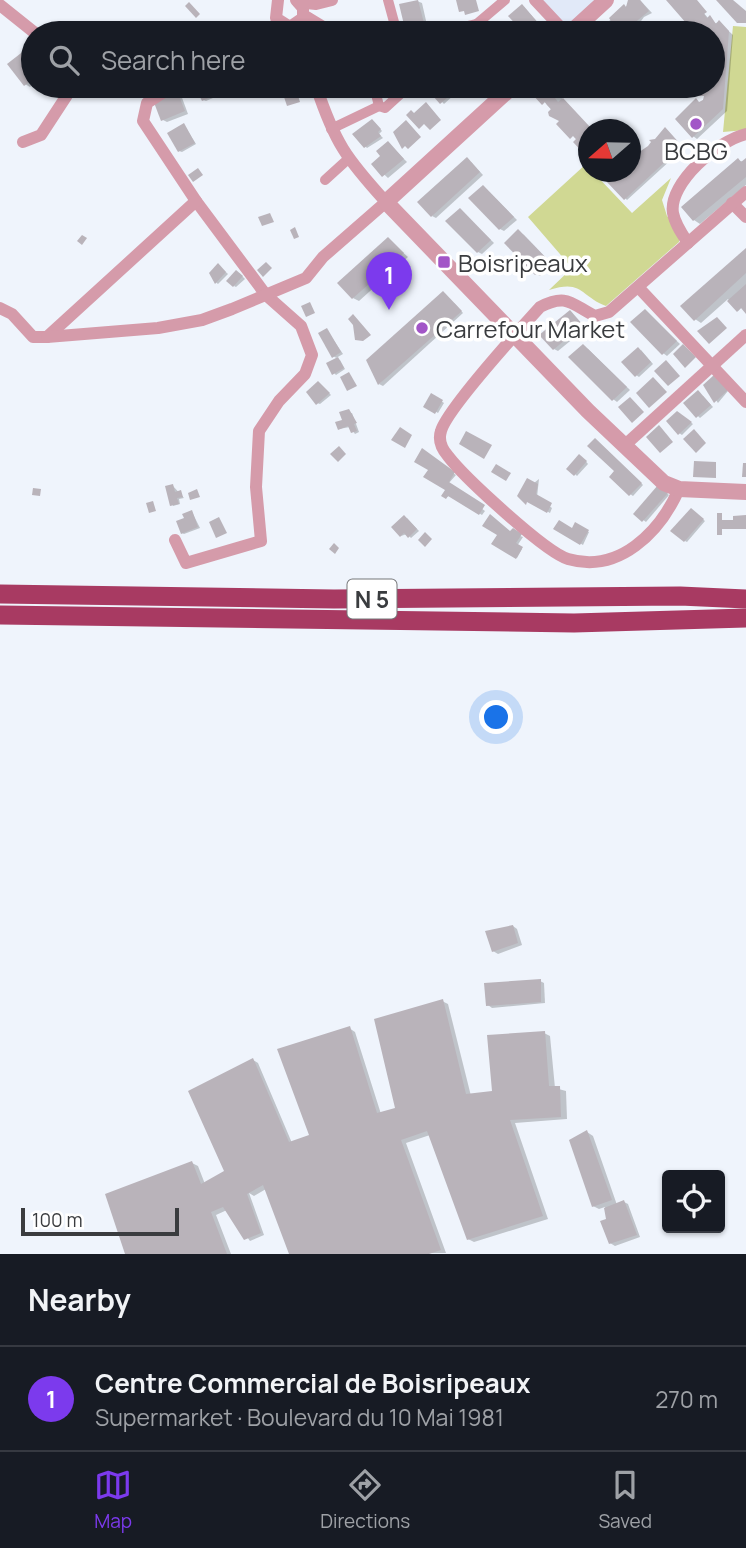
<!DOCTYPE html>
<meta charset="utf-8">
<style>
:root{--surface:#171b24;--page:#242831;--text:#f1f3f6;--muted:#9ea1a6;--line:#363941;--accent:#7c3aed}
body{margin:0;font-family:Manrope,sans-serif;background:var(--page);color:var(--text)}
.controls{position:absolute;right:21px;bottom:21px;display:grid;overflow:hidden;border-radius:7px;box-shadow:0 2px 5px #0004}
.controls button{width:63px;height:63px;display:grid;place-items:center;padding:0;border:0;border-bottom:2px solid var(--line);background:var(--surface);color:var(--text);font:35px sans-serif}
.compass{position:absolute;left:578px;top:119px;width:63px;height:63px;border-radius:50%;background:var(--surface);box-shadow:0 2px 5px #0004;rotate:250deg}
.scale{position:absolute;left:21px;bottom:18px;width:158px;box-sizing:border-box;padding-left:7px;border:4px solid #3a3c3f;border-top:0;font-size:19px;line-height:24px;white-space:nowrap;color:#3a3c3f;-webkit-text-stroke:5px #fff;paint-order:stroke}
.you{position:absolute;left:497px;top:718px;width:24px;height:24px;margin:-18px;border:5px solid #fff;border-radius:50%;background:#1a73e8;box-shadow:0 0 0 10px #1a73e833}
.badge{display:grid;place-items:center;width:46px;height:46px;border-radius:50%;background:var(--accent);color:#fff;font-size:23px;font-weight:700}
.pin{position:absolute;translate:-50% -58px;filter:drop-shadow(0 2px 4px #0008)}
.pin::after{content:'';position:absolute;top:37px;width:24px;height:21px;background:inherit;clip-path:polygon(0 0,100% 0,50% 100%)}
.list{margin:0;padding:0;list-style:none}
h2{display:flex;justify-content:space-between;align-items:center;height:91px;margin:0;padding:0 28px;font-size:30px}
h2 small{font-size:23px;font-weight:400;color:var(--muted)}
.list li{display:grid;grid-template-columns:46px 1fr auto;gap:21px;align-items:center;box-sizing:border-box;height:105px;padding:0 28px;border-top:2px solid var(--line)}
.list b{display:block;font-size:26px;white-space:nowrap}
.list p{margin:0;font-size:23px;white-space:nowrap;color:var(--muted)}
.list em{font-size:23px;font-style:normal;color:var(--muted)}
.icon{flex:none;width:38px;height:38px;fill:none;stroke:currentColor;stroke-width:2;stroke-linecap:round;stroke-linejoin:round}
.map{position:relative;flex:none;width:746px;height:1254px;overflow:hidden}
.search{position:absolute;background:var(--surface);box-shadow:0 2px 5px #0004;left:21px;right:21px;top:21px;height:77px;display:flex;align-items:center;gap:18px;box-sizing:border-box;padding:0 24px;border-radius:38px;color:var(--muted);font-size:26px}
.sheet{height:196px;background:var(--surface)}
nav{display:flex;justify-content:space-around;align-items:center;box-sizing:border-box;height:98px;border-top:2px solid var(--line);background:var(--surface);font-size:19px;color:var(--muted)}
nav a{display:grid;justify-items:center;gap:4px}
nav .on{color:var(--accent)}
.map>svg:first-child{display:block}
.built{fill:#e1e9f8}
.green{fill:#d0d893}
.shadow{fill:#0003}
.building{fill:#b9b3ba}
.lines{fill:none;stroke-linecap:round;stroke-linejoin:round}
.pedestrian{stroke:#d59baa;stroke-width:10}
.minor{stroke:#d59baa;stroke-width:12}
.tertiary{stroke:#d59baa;stroke-width:16}
.trunk{stroke:#a83a62;stroke-width:19}
.poi-dot{fill:#a255c7;stroke:#fff;stroke-width:2.5}
.labels{text-anchor:middle;dominant-baseline:central;stroke-width:7;stroke-linejoin:round;paint-order:stroke}
.shield{fill:#fff;stroke:#757679;stroke-width:2}
.shield-label{font-size:23px;font-weight:bold;fill:#3a3c3f}
.poi-label{font-size:24px;fill:#3a3c3f;stroke:#fff;text-anchor:start}
</style>
<div class="map">
<svg width="746" height="1254" viewBox="0 0 746 1254">
<rect width="100%" height="100%" fill="#eff4fc"/>
<polygon class="built" points="543,0 599,0 568,29"/>
<g class="green">
<polygon points="733,26 746,27 746,130 723,132"/>
<path d="M 586,164 L 588,172 L 593,172 L 632,213 L 671,178 L 662,200 L 667,216 L 680,230 L 679,242 L 606,306 C 580,296 583,279 549,290 L 572,268 L 528,217 Z"/>
</g>
<g class="shadow">
<polygon points="634,0 640,0 652,13 644,17 633,32 605,33 603,31 610,24 608,22"/>
<polygon points="669,0 693,0 713,24 719,22 733,35 727,111 697,139 693,136 700,104 706,96 701,86 713,86 713,33 701,33 699,27"/>
<polygon points="417,1 422,3 427,25 417,27 419,33 408,33 401,5"/>
<polygon points="524,7 541,26 533,33 526,33 511,16"/>
<polygon points="25,52 33,59 33,84 30,87 25,84"/>
<polygon points="207,86 224,86 227,92 206,101 203,100"/>
<polygon points="431,86 448,86 455,94 444,104 429,88"/>
<polygon points="473,86 486,86 479,91"/>
<polygon points="546,86 574,86 570,92 565,90 562,99 590,128 588,153 537,93"/>
<polygon points="176,92 181,95 188,114 167,122 163,120"/>
<polygon points="374,122 382,131 379,134 383,138 367,148 365,146"/>
<polygon points="184,125 196,144 182,152 179,151"/>
<polygon points="667,131 684,148 627,200 625,198 617,179 622,172 630,172 630,166"/>
<polygon points="388,143 407,162 388,178 373,164 382,156"/>
<polygon points="738,160 746,163 746,185 700,224 694,220 683,207"/>
<polygon points="471,162 483,175 436,218 432,216"/>
<polygon points="487,190 517,220 504,231 500,229"/>
<polygon points="460,210 494,243 482,254 478,252"/>
<polygon points="523,234 553,265 540,276 536,274"/>
<polygon points="388,239 408,257 359,301 353,298"/>
<polygon points="746,250 746,311 742,307 738,311 728,299 701,323 695,319"/>
<polygon points="220,267 228,274 218,284 213,280"/>
<polygon points="239,273 245,279 236,287 234,286"/>
<polygon points="454,303 463,313 383,386 379,384"/>
<polygon points="645,311 680,344 667,356 663,353"/>
<polygon points="570,312 586,328 558,351 554,349"/>
<polygon points="327,330 343,354 336,358 340,360 345,369 336,375 334,373 338,359 333,356"/>
<polygon points="587,348 630,390 617,402 613,399"/>
<polygon points="641,350 653,364 639,377 636,375"/>
<polygon points="720,383 728,391 718,403 705,385"/>
<polygon points="321,385 331,395 320,404 317,403"/>
<polygon points="434,396 444,403 438,413 426,406"/>
<polygon points="703,396 713,407 700,418 685,404"/>
<polygon points="352,413 359,432 355,434 350,427 339,429 344,421 341,414"/>
<polygon points="677,413 693,424 682,435 679,433"/>
<polygon points="584,459 588,464 577,476 575,474"/>
<polygon points="716,464 716,477 695,476"/>
<polygon points="444,467 456,475 448,484 485,511 482,515 449,494 448,497 444,495 447,489"/>
<polygon points="539,479 537,497 552,508 550,513 519,495"/>
<polygon points="639,481 643,485 633,496 630,494"/>
<polygon points="173,486 184,498 179,499 180,504 173,506"/>
<polygon points="661,489 669,495 646,522 638,516"/>
<polygon points="192,512 200,528 184,534 182,533 186,520"/>
<polygon points="693,512 705,521 687,542 685,541"/>
<polygon points="407,518 419,531 411,538 407,534 401,536"/>
<polygon points="576,525 589,532 583,545 555,528 573,530"/>
<polygon points="512,533 523,537 517,546 522,549 517,558 511,553"/>
<polygon points="513,926 517,929 522,945 498,954 493,951"/>
<polygon points="540,981 544,983 545,1003 492,1008 488,1005"/>
<polygon points="442,1001 448,1004 471,1096 494,1092 544,1033 550,1036 555,1088 566,1091 567,1119 515,1123 548,1219 474,1242 468,1239 430,1135 406,1143 446,1253 291,1254 266,1189 254,1196 249,1193 264,1235 250,1241 227,1210 216,1215 231,1254 127,1254 192,1163 198,1166 205,1184 226,1172 253,1060 258,1063 292,1143 311,1136 349,1028 355,1032 381,1114 397,1110"/>
<polygon points="587,1132 593,1136 617,1205 624,1202 628,1204 640,1237 615,1246 610,1243 605,1207 599,1209 593,1206"/>
</g>
<g class="building">
<polygon points="418,0 424,23 414,25 416,33 406,33 399,4"/>
<polygon points="456,0 476,0 479,11 465,15 464,11 459,12"/>
<polygon points="628,0 640,0 649,11 622,33 602,33 601,26 611,21 609,18 624,4 626,7"/>
<polygon points="666,0 697,0 707,12 704,14 707,18 710,15 716,24 719,20 729,31 723,109 692,138 675,119 696,98 699,102 703,100 704,96 697,96 701,86 713,86 713,33 693,31"/>
<polygon points="716,0 733,0 746,11 746,23 737,23"/>
<polygon points="189,2 200,14 196,18 185,6"/>
<polygon points="522,4 539,24 529,33 524,33 508,16"/>
<polygon points="503,21 513,33 487,33"/>
<polygon points="25,50 33,61 33,79 24,86 7,64"/>
<polygon points="205,86 223,86 225,91 202,101 197,91"/>
<polygon points="295,86 300,102 287,106 281,88"/>
<polygon points="429,86 448,86 454,92 440,104 426,88"/>
<polygon points="539,86 568,86 563,91 559,87 556,90 559,94 555,98 558,102 563,98 590,127 587,157 573,142 576,139 573,136 570,139 556,124 559,121 549,116 548,112 551,109 547,105 545,102 542,105 532,94"/>
<polygon points="177,91 185,111 161,121 153,100"/>
<polygon points="426,102 441,120 430,130 424,124 419,129 406,115 411,110 414,113"/>
<polygon points="372,119 381,129 378,132 381,136 364,148 352,134"/>
<polygon points="406,120 421,137 408,149 405,146 402,149 393,132"/>
<polygon points="184,123 195,143 178,152 167,133"/>
<polygon points="665,127 682,146 624,200 606,181 616,172 631,172 632,157 648,146 651,142 649,140 655,139"/>
<polygon points="388,141 404,159 382,177 371,164 380,156 376,151"/>
<polygon points="467,157 480,172 431,217 417,202"/>
<polygon points="738,158 741,162 746,158 746,177 693,221 681,207"/>
<polygon points="198,168 203,175 193,182 188,175"/>
<polygon points="483,185 514,217 499,230 468,198"/>
<polygon points="460,208 491,240 477,253 445,221"/>
<polygon points="270,213 274,222 262,226 258,217"/>
<polygon points="295,227 299,237 294,239 290,230"/>
<polygon points="518,229 550,262 535,275 504,243"/>
<polygon points="82,235 87,238 82,245 77,241"/>
<polygon points="388,237 404,253 352,299 337,283"/>
<polygon points="746,248 746,273 694,321 680,306"/>
<polygon points="266,262 272,268 263,277 257,270"/>
<polygon points="218,263 226,272 215,284 209,273"/>
<polygon points="236,270 243,276 233,287 226,281"/>
<polygon points="746,284 746,314 741,308 737,312 727,301"/>
<polygon points="443,291 462,311 378,385 366,360"/>
<polygon points="310,302 315,313 306,317 301,306"/>
<polygon points="645,309 677,341 662,355 630,322"/>
<polygon points="570,310 583,325 553,350 539,335"/>
<polygon points="353,314 371,335 363,341 355,340 353,325 348,319"/>
<polygon points="717,317 727,328 709,344 697,331"/>
<polygon points="327,328 341,352 332,358 318,333"/>
<polygon points="583,344 627,387 612,401 568,357"/>
<polygon points="683,344 696,357 685,368 673,354"/>
<polygon points="638,347 651,362 635,377 621,362"/>
<polygon points="338,357 344,368 332,375 326,363"/>
<polygon points="666,360 680,376 668,386 654,371"/>
<polygon points="349,372 357,386 347,391 340,377"/>
<polygon points="714,375 728,390 714,403 703,385"/>
<polygon points="653,377 667,392 649,408 636,393"/>
<polygon points="318,381 330,393 316,405 306,392"/>
<polygon points="698,390 711,405 696,418 683,403"/>
<polygon points="431,393 443,400 435,414 423,407"/>
<polygon points="630,397 644,412 632,423 618,407"/>
<polygon points="349,409 357,423 354,424 357,431 351,433 348,426 338,430 335,422 342,420 339,412"/>
<polygon points="677,411 692,422 678,435 666,421"/>
<polygon points="659,425 673,442 660,453 646,437"/>
<polygon points="400,427 412,435 405,448 391,440"/>
<polygon points="694,429 706,443 696,453 683,439"/>
<polygon points="466,431 492,445 484,459 459,444"/>
<polygon points="595,438 642,483 629,496 609,477 614,471 587,446"/>
<polygon points="339,446 346,454 338,462 330,454"/>
<polygon points="422,448 455,472 449,482 485,505 479,515 448,496 446,499 441,496 445,490 423,477 428,470 414,462"/>
<polygon points="579,454 587,461 574,476 566,469"/>
<polygon points="694,461 716,462 716,478 693,477"/>
<polygon points="743,463 746,463 746,477 742,477"/>
<polygon points="496,464 511,473 506,481 491,472"/>
<polygon points="527,478 538,484 536,494 552,503 547,513 527,502 526,505 517,496"/>
<polygon points="173,484 175,492 181,490 183,497 177,498 179,504 170,506 165,486"/>
<polygon points="658,485 668,493 642,522 633,514"/>
<polygon points="33,488 41,489 40,496 32,495"/>
<polygon points="197,489 200,497 190,500 188,493"/>
<polygon points="153,501 156,511 149,513 146,503"/>
<polygon points="691,508 704,519 684,542 670,531"/>
<polygon points="192,510 198,527 181,534 176,521 184,518 182,514"/>
<polygon points="717,513 722,513 722,520 733,520 733,516 746,515 746,529 722,529 722,535 717,535"/>
<polygon points="490,514 510,531 513,528 522,534 516,543 523,547 516,559 491,544 497,535 482,526"/>
<polygon points="404,515 417,529 408,538 404,533 400,537 391,527"/>
<polygon points="219,517 227,533 216,538 209,522"/>
<polygon points="559,520 572,528 575,522 589,530 580,545 553,529"/>
<polygon points="425,532 432,539 425,547 418,540"/>
<polygon points="334,543 339,548 335,554 329,549"/>
<polygon points="513,925 518,943 492,952 485,931"/>
<polygon points="541,979 541,1002 486,1006 484,983"/>
<polygon points="443,999 466,1094 492,1091 487,1035 545,1031 549,1086 560,1086 561,1117 510,1120 543,1216 467,1240 427,1131 401,1140 441,1250 429,1254 289,1254 263,1185 247,1194 261,1233 244,1240 223,1207 211,1212 227,1254 125,1254 105,1194 192,1161 201,1184 224,1171 188,1091 253,1058 289,1142 309,1135 277,1049 350,1026 377,1113 395,1108 374,1019"/>
<polygon points="587,1130 612,1200 592,1207 569,1140"/>
<polygon points="624,1200 637,1235 609,1244 600,1221 606,1219 604,1208"/>
</g>
<g class="lines">
<g class="pedestrian">
<polyline points="388,0 397,33"/>
<polyline points="307,16 335,33"/>
<polyline points="438,33 476,24"/>
<polyline points="466,33 505,0"/>
<polyline points="374,86 379,106 385,108 409,86"/>
<polyline points="331,129 379,106"/>
<polyline points="325,180 347,160"/>
</g>
<g class="minor">
<polyline points="278,0 276,18 290,27 303,18 303,8 296,0"/>
<polyline points="535,0 566,33"/>
<polyline points="298,2 316,4 332,0"/>
<polyline points="0,5 35,33"/>
<polyline points="173,86 147,103 143,121 196,201 266,295 301,326 312,355 305,374 279,401 259,431 256,487 261,541 186,563 175,540"/>
<polyline points="23,142 41,135 73,86"/>
<polyline points="732,203 746,217"/>
<path d="M 688,243 C 682,234 675,224 673,213 C 668,183 719,140 746,134"/>
<polyline points="639,288 746,402"/>
<polyline points="0,308 12,314 33,337 47,337 196,201"/>
<path d="M 47,337 L 158,328 L 202,320 L 232,309 L 306,278 L 323,257 L 386,202 C 346,158 335,143 316,86"/>
<polyline points="624,446 746,335"/>
<path d="M 679,489 C 660,532 619,574 568,559 C 545,552 464,477 448,456 C 442,449 438,440 441,431 C 447,409 521,328 540,307 C 567,293 571,304 595,316 L 609,312 L 746,192"/>
</g>
<g class="tertiary">
<polyline points="570,33 606,0"/>
<polyline points="513,86 386,202 588,411 664,483 679,489 746,492"/>
</g>
<g class="trunk">
<polyline points="0,594 334,599 680,596 746,599"/>
<polyline points="0,615 574,623 746,618"/>
</g>
</g>
<g class="poi-dot">
<circle cx="696" cy="124" r="7"/>
<rect x="437" y="255" width="14" height="14" rx="3.5"/>
<circle cx="422" cy="328" r="7"/>
</g>
<g class="labels">
<rect class="shield" x="347.5" y="579.5" width="49" height="39" rx="5"/>
<g class="shield-label">
<text x="372" y="599">N 5</text>
</g>
<g class="poi-label">
<text x="696" y="150" text-anchor="middle">BCBG</text>
<text x="458" y="262">Boisripeaux</text>
<text x="436" y="328">Carrefour Market</text>
</g>
</g>
</svg>
<div class="controls">
<button><svg class="icon" aria-label="locate" viewBox="0 0 24 24"><circle cx="12" cy="12" r="6"/><path d="M12 2v4M12 18v4M2 12h4M18 12h4"/></svg></button>
</div>
<svg class="compass" viewBox="-18 -18 36 36"><path d="M0-13l5 13h-10z" fill="#e53935"/><path d="M0 13l5-13h-10z" fill="#9ea1a6"/></svg>
<div class="scale">100 m</div>
<div class="you"></div>
<div class="pin badge" style="left:389px;top:310px">1</div>
<div class="search"><svg class="icon" aria-label="search" viewBox="0 0 24 24"><circle cx="10" cy="10" r="6"/><path d="M15 15l6 6"/></svg>Search here</div>
</div>
<section class="sheet">
<h2>Nearby<small></small></h2>
<ul class="list">
<li><span class="badge">1</span><div><b>Centre Commercial de Boisripeaux</b><p>Supermarket · Boulevard du 10 Mai 1981</p></div><em>270 m</em></li>
</ul>
</section>
<nav>
<a class="on"><svg class="icon" aria-label="map" viewBox="0 0 24 24"><path d="M3 6l6-2 6 2 6-2v14l-6 2-6-2-6 2zM9 4v14M15 6v14"/></svg>Map</a>
<a><svg class="icon" aria-label="directions" viewBox="0 0 24 24"><path d="M12 3l9 9-9 9-9-9zM9 14v-3h6M13 9l2 2-2 2"/></svg>Directions</a>
<a><svg class="icon" aria-label="saved" viewBox="0 0 24 24"><path d="M7 4h10v16l-5-4-5 4z"/></svg>Saved</a>
</nav>
